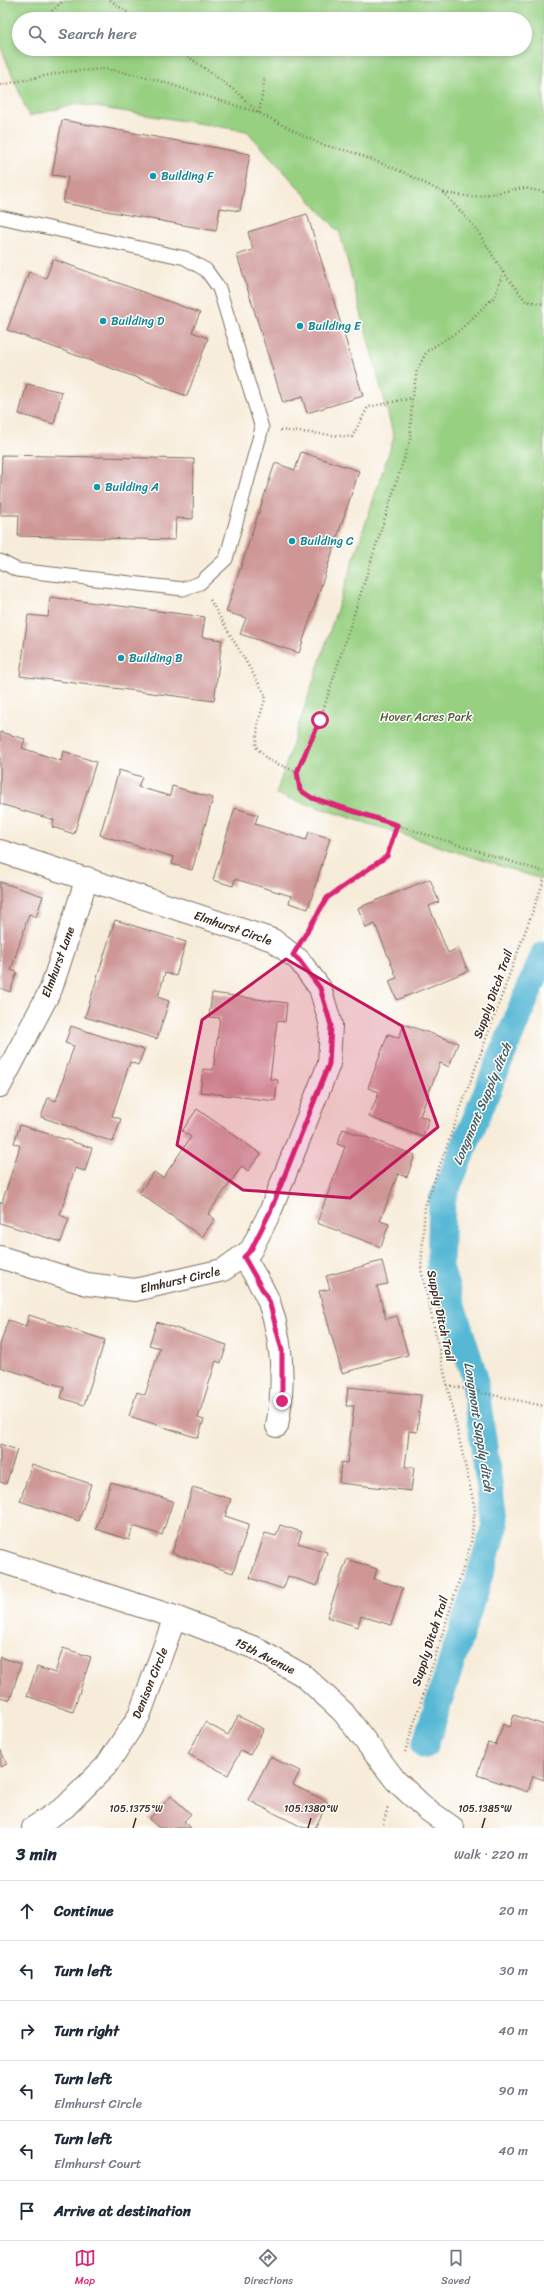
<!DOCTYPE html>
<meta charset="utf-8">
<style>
:root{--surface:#fff;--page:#f6f6f7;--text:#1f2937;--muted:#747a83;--line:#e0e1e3;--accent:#db2777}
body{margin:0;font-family:Sriracha,sans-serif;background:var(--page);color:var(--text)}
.stop{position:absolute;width:12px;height:12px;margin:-9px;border:3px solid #db2777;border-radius:50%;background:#fff}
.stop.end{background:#db2777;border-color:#fff;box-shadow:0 1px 4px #0008}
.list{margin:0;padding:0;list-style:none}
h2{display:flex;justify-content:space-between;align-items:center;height:52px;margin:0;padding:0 16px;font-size:17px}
h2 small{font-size:13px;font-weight:400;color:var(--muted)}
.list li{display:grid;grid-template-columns:26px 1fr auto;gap:12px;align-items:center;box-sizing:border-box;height:60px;padding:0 16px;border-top:1px solid var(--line)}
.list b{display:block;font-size:15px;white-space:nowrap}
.list p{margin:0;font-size:13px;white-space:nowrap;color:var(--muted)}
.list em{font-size:13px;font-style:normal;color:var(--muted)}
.icon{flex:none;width:22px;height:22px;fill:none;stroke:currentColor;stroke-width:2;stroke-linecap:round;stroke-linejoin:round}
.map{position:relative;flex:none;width:544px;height:1828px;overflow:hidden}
.search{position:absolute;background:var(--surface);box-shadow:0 2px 6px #0003;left:12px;right:12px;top:12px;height:44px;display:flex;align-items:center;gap:10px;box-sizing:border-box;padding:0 14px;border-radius:22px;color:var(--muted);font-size:15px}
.sheet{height:412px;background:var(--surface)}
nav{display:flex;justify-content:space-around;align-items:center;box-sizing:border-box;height:56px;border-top:1px solid var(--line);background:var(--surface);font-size:11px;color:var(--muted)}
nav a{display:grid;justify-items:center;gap:2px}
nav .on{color:var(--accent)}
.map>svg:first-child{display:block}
.green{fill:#98d082;stroke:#6a7d50;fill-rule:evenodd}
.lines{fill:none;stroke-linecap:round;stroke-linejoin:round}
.canal{stroke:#56b8d4;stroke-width:27}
.building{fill:#ce9796}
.service-casing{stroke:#7d6e5f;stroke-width:15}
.minor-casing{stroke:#7d6e5f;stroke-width:24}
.tertiary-casing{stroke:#7d6e5f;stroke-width:24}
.path{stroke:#7d6e5f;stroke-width:2.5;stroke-dasharray:1 3;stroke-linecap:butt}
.service{stroke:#fff;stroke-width:13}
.minor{stroke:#fff;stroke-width:22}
.tertiary{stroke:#fff;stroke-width:22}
.route{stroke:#db2777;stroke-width:5}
.marked{fill:#c2185b;fill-opacity:0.2;stroke:#c2185b;stroke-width:3;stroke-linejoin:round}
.ticks{fill:none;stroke:#3b2a1e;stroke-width:1.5}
.culture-dot{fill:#0f9aa8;stroke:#fff;stroke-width:1.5}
.labels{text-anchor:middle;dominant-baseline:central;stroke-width:3;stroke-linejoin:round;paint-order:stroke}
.culture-label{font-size:12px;fill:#0d838f;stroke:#fff;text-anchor:start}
.park-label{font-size:12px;fill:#575c3c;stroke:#fff}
.street-label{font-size:12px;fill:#3b2a1e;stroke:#fff}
.water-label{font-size:13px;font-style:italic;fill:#445c5e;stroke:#fff}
.ticks-label{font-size:10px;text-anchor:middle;fill:#3b2a1e;stroke:#fff;stroke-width:3;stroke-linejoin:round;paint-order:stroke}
</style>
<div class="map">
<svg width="544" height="1828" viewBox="0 0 544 1828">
<rect width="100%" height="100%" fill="#fff"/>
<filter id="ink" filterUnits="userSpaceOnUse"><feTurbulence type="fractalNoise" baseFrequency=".025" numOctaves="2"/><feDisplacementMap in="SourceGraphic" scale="8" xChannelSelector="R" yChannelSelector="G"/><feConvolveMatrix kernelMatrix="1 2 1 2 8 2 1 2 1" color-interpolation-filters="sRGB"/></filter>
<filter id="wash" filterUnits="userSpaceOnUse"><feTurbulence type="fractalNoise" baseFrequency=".012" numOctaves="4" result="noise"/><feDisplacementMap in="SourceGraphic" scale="16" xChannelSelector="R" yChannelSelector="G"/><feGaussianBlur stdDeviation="0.9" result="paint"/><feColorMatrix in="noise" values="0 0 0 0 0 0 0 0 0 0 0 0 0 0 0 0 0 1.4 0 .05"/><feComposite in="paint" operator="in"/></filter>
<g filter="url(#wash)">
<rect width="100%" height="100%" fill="#f7ecd9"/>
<path class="green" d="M 0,0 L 544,0 L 544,880 L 276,794 L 394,437 L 340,233 L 247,131 L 77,104 L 29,116 L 0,45 ZM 19,19 L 525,19 L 525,49 L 19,49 Z"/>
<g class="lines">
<polyline class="canal" points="425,1745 495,1527 474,1375 440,1268 442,1200 544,954"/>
</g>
<g id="blocks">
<g class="building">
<polygon points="62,120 250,154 240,211 220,208 216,231 63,203 68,177 52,175"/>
<polygon points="307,214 363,396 307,413 302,397 283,403 237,255 253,250 248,232"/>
<polygon points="53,259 200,313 192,332 208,338 187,396 7,330 29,272 46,278"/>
<polygon points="27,384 62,392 54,424 19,414"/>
<polygon points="301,452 359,471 299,653 240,634 246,618 226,612 275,463 295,470"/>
<polygon points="2,455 194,459 193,519 176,518 175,540 18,536 19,515 0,515"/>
<polygon points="50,597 205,617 202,637 222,640 214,701 20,676 28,615 48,617"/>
<polygon points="0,732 25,739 22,748 61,761 63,751 96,762 74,834 52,827 54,820 0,804"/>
<polygon points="119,770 142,777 138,787 170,796 172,786 213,798 192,870 172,864 174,857 100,835"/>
<polygon points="235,808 258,815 255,824 306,840 309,832 330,838 308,909 289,903 291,896 235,879 233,886 213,880"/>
<polygon points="430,879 439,902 429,906 448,953 458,948 468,971 397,1000 389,981 397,978 375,924 366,928 358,908"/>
<polygon points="0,882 43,896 36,917 29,914 11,970 17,972 10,992 0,988"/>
<polygon points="115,920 186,942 176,976 165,973 158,997 169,1001 157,1039 85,1017"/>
<polygon points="212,993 287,1003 285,1022 277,1021 270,1079 278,1080 275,1101 200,1092 203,1069 213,1070 220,1018 209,1017"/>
<polygon points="404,1024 458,1043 449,1067 440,1063 420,1116 429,1119 423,1137 369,1117 379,1092 368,1088 376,1066 388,1034 399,1038"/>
<polygon points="71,1026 144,1050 138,1065 130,1062 112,1116 121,1119 113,1142 41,1117 48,1098 56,1101 74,1046 65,1043"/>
<polygon points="197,1109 261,1154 248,1171 242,1166 208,1214 215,1219 202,1237 139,1193 154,1172 163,1178 191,1137 182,1131"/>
<polygon points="20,1125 92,1148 85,1171 75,1168 68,1190 60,1215 69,1219 61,1242 0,1223 0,1202 2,1203 20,1146 14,1143"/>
<polygon points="343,1129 415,1155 407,1177 398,1174 380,1221 389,1224 381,1247 317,1223 345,1147 337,1144"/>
<polygon points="382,1261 388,1284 377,1286 386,1319 397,1316 408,1355 342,1373 319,1291 330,1289 326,1276"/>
<polygon points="29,1315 105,1340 84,1405 61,1398 64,1387 0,1367 0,1345 8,1320 26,1326"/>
<polygon points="157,1322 227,1345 221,1363 216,1361 198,1418 204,1420 198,1438 129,1416 137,1392 145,1395 160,1348 149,1345"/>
<polygon points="348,1387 421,1395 417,1432 409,1431 408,1442 405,1467 414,1467 411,1491 339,1483 341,1462 347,1463 354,1406 346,1406"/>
<polygon points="0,1444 17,1450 6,1484 0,1482"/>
<polygon points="32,1464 91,1484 79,1521 20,1501"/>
<polygon points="111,1482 173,1501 162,1535 133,1526 129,1540 96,1529"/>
<polygon points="193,1487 231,1499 225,1516 249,1524 233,1573 172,1553"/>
<polygon points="280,1525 302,1532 298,1543 327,1552 317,1586 288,1576 283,1589 250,1578 265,1533 276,1536"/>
<polygon points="347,1559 377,1569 374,1579 403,1588 391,1625 361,1616 358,1627 327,1617"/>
<polygon points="63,1648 91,1657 73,1712 27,1696 37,1667 55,1673"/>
<polygon points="0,1657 21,1664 10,1700 0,1697"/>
<polygon points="514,1715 544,1725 544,1780 533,1776 528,1792 477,1775 488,1743 496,1745 503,1724 510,1727"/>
<polygon points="238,1716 264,1729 250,1755 241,1750 228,1775 188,1754 205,1722 228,1735"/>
<polygon points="0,1749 7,1764 0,1767"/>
<polygon points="270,1757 300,1771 293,1785 328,1802 315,1828 304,1828 248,1800"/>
<polygon points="171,1796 191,1814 184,1821 191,1828 159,1828 149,1819"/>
</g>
</g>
</g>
<g filter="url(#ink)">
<use href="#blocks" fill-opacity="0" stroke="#7d6e5f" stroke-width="1"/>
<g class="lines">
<defs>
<polyline id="service" points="0,217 185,258 206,270 219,288 262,428 226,559 200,583 183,589 17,570 0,561"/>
<g id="minor">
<polyline points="0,851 273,940 299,960 320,988 331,1025 329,1064 270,1212 251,1250 223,1270 135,1290 87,1284 0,1257"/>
<polyline points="0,1086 51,989 87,878"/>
<path d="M 244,1257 C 252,1271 263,1287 269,1302 C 283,1343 285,1384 277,1426"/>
<polyline points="33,1828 65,1807 106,1766 139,1716 175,1617"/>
</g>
<polyline id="tertiary" points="0,1561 175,1617 255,1648 304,1676 343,1712 396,1781 425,1808 453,1828"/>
</defs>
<use href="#service" class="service-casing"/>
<use href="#minor" class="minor-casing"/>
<use href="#tertiary" class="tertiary-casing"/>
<g class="path">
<polyline points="110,0 136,19"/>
<polyline points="43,19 64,0"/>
<polyline points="178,49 238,93 257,112"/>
<polyline points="186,55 187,49"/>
<polyline points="0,85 64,72 107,69 147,77 259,113 320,144 355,153 403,172 444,193 477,230 503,272 495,296 459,331 427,351 417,370 412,398 410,440 320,720 297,772 300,790 312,798 544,872"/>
<polyline points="259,113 265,77"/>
<polyline points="444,193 473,197 524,188 544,192"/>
<polyline points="503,272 526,301 544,304"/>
<polyline points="280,430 352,437 368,407 412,398"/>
<polyline points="210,600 266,696 258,723 256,747 268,760 297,772"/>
<polyline points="305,935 327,898 387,856 397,825"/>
<polyline points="447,1385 544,1406"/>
<polyline points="405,1752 471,1543 475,1509 421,1269 425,1206 544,880"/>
<polyline points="382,1828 388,1806"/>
</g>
<use href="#service" class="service"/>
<use href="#minor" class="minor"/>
<use href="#tertiary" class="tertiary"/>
</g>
</g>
<g class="lines" filter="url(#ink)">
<polyline class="route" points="282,1401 282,1350 269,1301 244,1257 251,1250 270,1212 329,1064 331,1025 320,988 299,960 293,955 327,898 387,856 397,825 312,798 300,790 297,772 320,720"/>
</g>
<path class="marked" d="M 286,959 L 402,1026 L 438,1127 L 350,1198 L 243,1190 L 177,1145 L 202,1020 Z"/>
<path class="ticks" d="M 133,1828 L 136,1818M 308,1828 L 311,1818M 482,1828 L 485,1818"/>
<g class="culture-dot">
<circle cx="153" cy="176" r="4"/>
<circle cx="103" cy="321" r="4"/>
<circle cx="300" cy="326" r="4"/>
<circle cx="97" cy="487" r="4"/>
<circle cx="292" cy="541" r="4"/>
<circle cx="121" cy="658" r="4"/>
</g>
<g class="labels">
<g class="culture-label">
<text x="161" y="176">Building F</text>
<text x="111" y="321">Building D</text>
<text x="308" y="326">Building E</text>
<text x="105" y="487">Building A</text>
<text x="300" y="541">Building C</text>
<text x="129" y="658">Building B</text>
</g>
<g class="park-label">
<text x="426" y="717">Hover Acres Park</text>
</g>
<g class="street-label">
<text transform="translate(233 928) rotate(19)">Elmhurst Circle</text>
<text transform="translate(58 962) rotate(-70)">Elmhurst Lane</text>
<text transform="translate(493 994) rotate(-70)">Supply Ditch Trail</text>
<text transform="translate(180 1280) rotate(-13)">Elmhurst Circle</text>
<text transform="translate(441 1316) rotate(78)">Supply Ditch Trail</text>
<text transform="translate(430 1641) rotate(-72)">Supply Ditch Trail</text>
<text transform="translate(265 1656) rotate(27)">15th Avenue</text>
<text transform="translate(150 1683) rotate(-68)">Denison Circle</text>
</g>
<g class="water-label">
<text transform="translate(482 1104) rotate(-67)">Longmont Supply ditch</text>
<text transform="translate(479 1427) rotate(81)">Longmont Supply ditch</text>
</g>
</g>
<g class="ticks-label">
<text x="136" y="1812">105.1375°W</text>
<text x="311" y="1812">105.1380°W</text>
<text x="485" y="1812">105.1385°W</text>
</g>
</svg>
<div class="stop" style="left:320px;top:720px"></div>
<div class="stop end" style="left:282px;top:1401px"></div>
<div class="search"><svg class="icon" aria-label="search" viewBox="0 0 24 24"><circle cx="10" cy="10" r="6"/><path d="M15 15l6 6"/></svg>Search here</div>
</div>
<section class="sheet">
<h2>3 min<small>Walk · 220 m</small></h2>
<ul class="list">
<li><svg class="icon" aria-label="ahead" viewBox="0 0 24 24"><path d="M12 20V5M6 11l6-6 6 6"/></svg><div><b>Continue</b></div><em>20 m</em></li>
<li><svg class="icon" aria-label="left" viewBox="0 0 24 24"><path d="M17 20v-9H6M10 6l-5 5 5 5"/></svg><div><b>Turn left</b></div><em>30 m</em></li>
<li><svg class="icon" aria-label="right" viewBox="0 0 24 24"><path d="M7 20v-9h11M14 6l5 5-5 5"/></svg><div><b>Turn right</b></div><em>40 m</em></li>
<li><svg class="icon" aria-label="left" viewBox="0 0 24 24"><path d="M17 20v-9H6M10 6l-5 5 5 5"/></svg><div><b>Turn left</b><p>Elmhurst Circle</p></div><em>90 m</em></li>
<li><svg class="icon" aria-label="left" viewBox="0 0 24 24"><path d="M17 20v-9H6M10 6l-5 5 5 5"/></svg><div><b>Turn left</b><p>Elmhurst Court</p></div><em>40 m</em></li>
<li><svg class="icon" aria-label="arrive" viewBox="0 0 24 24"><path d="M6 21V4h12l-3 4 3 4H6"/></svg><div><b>Arrive at destination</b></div></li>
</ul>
</section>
<nav>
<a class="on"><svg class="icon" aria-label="map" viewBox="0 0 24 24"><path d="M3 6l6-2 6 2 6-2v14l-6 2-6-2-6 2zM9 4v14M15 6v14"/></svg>Map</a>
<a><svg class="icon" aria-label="directions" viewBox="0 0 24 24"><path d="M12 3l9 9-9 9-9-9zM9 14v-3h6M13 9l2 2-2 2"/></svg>Directions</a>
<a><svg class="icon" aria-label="saved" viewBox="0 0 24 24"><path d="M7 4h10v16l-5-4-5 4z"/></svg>Saved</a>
</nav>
